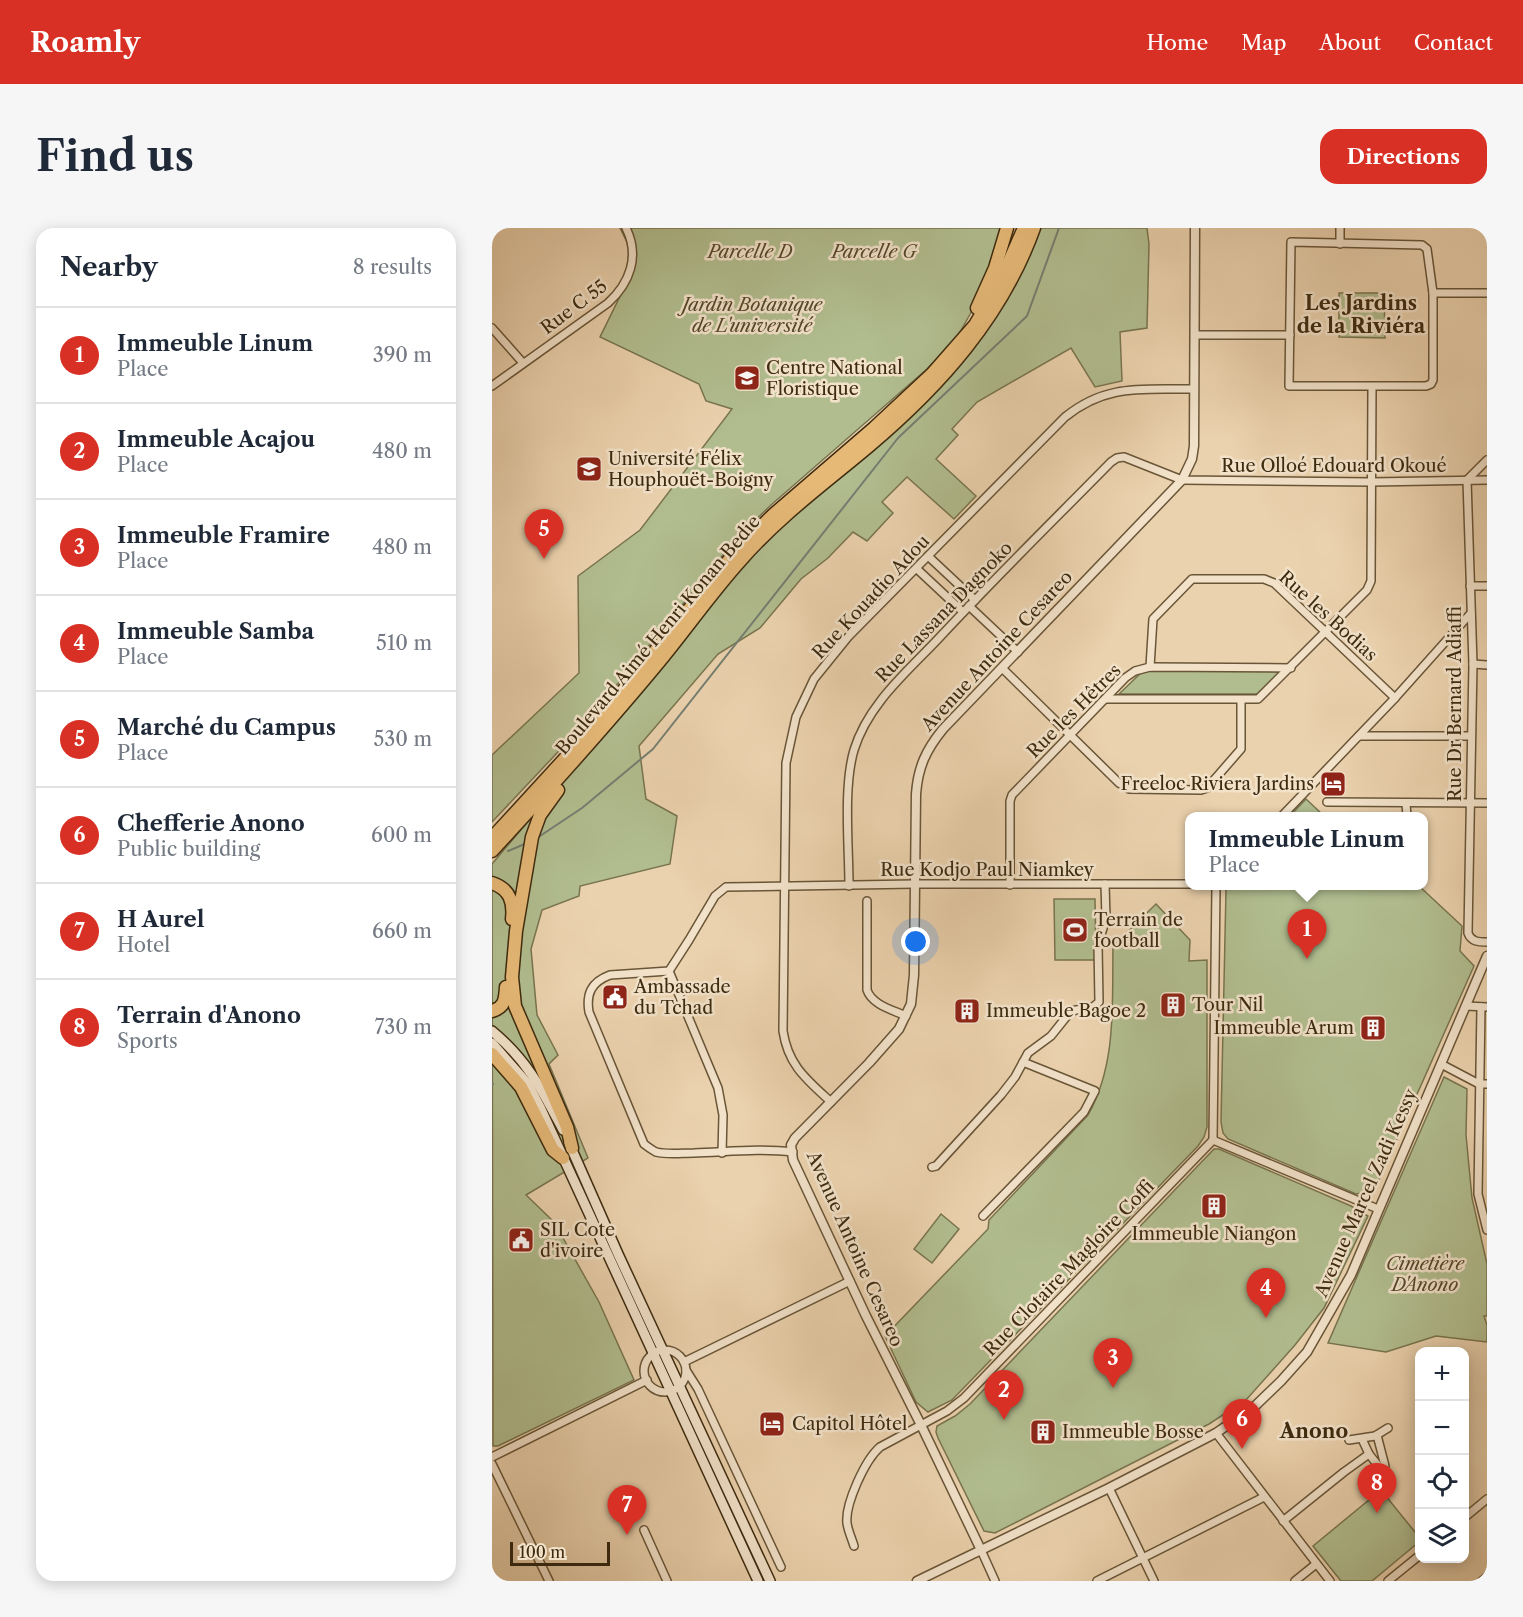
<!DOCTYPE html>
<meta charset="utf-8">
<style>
:root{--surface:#fff;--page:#f6f6f7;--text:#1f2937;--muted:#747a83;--line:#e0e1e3;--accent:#d93025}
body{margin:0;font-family:"Libre Caslon Text",serif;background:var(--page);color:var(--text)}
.controls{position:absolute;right:18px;bottom:18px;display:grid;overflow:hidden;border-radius:12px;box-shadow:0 3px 15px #0003}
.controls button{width:54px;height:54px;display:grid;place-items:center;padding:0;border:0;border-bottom:2px solid var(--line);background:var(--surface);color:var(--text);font:30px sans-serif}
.scale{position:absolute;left:18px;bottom:15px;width:100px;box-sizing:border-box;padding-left:6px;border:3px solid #3e2b0f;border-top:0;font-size:16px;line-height:21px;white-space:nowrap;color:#3e2b0f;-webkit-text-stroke:4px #f2e2ca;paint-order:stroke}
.you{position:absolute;left:424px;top:714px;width:21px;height:21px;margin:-15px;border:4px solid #fff;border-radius:50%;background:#1a73e8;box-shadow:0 0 0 9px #1a73e833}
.badge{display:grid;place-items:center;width:39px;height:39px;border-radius:50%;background:var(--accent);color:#fff;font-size:20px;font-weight:700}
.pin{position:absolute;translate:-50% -50px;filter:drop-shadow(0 2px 3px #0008)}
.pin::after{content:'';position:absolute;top:32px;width:21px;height:18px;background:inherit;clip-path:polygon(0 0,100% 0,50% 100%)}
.popup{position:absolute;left:693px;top:584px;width:243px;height:78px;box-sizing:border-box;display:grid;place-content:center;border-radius:12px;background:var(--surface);filter:drop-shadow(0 2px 4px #0005);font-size:20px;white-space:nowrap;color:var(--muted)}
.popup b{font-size:22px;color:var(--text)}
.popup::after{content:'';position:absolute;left:50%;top:100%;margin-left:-12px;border:12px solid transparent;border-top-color:var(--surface)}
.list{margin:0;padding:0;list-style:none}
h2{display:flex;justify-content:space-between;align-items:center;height:78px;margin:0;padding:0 24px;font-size:26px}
h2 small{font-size:20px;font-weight:400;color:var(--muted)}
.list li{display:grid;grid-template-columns:39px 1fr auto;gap:18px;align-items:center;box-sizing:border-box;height:96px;padding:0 24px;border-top:2px solid var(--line)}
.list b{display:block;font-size:22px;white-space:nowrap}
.list p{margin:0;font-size:20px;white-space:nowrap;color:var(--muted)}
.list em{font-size:20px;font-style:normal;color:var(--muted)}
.icon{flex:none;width:33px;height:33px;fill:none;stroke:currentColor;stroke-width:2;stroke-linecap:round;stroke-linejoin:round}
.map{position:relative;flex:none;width:995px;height:1353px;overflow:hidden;border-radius:18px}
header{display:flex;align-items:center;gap:36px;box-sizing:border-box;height:84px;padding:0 30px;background:var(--accent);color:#fff}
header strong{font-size:28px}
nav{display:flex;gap:33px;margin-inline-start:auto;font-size:21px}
.intro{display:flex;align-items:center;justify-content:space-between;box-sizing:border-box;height:144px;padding:0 36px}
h1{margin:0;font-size:42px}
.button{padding:15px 27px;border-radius:18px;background:var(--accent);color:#fff;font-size:21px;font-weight:700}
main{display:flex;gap:36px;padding:0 36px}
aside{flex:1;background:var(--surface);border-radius:18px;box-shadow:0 3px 15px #0003}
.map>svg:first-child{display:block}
.green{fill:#b1bd8f;stroke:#78744f;stroke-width:1.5}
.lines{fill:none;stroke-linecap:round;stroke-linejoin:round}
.stream{stroke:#757e71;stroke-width:2}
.minor-casing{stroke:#695537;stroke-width:10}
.tertiary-casing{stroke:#695537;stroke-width:11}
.secondary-casing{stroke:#3e2b0f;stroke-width:12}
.motorway-casing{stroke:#3e2b0f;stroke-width:15}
.minor{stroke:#f2e2ca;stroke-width:7}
.tertiary{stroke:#f2e2ca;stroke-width:8}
.secondary{stroke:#f2e2ca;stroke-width:9}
.motorway{stroke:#e6b977;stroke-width:12}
.labels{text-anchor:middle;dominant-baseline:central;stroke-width:5;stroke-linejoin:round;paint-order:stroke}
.park-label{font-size:18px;font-style:italic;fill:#554829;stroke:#f2e2ca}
.street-label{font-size:18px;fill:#3e2b0f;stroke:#f2e2ca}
.poi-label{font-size:18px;fill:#3e2b0f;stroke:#f2e2ca;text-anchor:start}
.neighbourhood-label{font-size:20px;font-weight:bold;fill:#3e2b0f;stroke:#f2e2ca}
</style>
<header>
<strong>Roamly</strong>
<nav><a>Home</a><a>Map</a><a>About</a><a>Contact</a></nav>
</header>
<div class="intro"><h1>Find us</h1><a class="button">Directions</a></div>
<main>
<aside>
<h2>Nearby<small>8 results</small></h2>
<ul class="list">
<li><span class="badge">1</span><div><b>Immeuble Linum</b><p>Place</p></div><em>390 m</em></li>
<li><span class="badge">2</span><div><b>Immeuble Acajou</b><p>Place</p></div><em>480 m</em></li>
<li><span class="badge">3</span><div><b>Immeuble Framire</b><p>Place</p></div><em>480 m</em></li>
<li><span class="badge">4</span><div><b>Immeuble Samba</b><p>Place</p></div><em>510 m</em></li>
<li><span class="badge">5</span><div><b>Marché du Campus</b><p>Place</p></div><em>530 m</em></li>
<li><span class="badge">6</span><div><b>Chefferie Anono</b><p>Public building</p></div><em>600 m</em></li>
<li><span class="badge">7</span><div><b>H Aurel</b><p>Hotel</p></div><em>660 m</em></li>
<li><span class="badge">8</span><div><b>Terrain d'Anono</b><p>Sports</p></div><em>730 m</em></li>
</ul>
</aside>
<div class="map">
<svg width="995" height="1353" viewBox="0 0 995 1353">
<rect width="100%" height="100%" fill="#ebd2ae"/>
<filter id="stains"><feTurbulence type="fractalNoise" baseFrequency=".00333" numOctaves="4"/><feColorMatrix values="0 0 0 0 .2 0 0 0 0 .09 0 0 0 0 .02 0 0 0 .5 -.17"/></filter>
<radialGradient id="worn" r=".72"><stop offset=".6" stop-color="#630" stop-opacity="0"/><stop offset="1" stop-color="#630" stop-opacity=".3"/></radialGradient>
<g class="green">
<polygon points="128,0 511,0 500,39 481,81 464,111 435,141 279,277 244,311 96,492 0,594 0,527 87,445 86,348 148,302 240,181 214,173 207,156 108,109 137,50 137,18"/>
<polygon points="548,0 655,0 657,16 655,100 628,104 630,153 603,159 579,120 485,174 460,201 466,207 444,231 484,268 462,291 415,249 390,274 401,285 375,313 361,304 336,330 309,351 268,400 226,426 147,518 154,571 185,588 178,636 88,658 87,668 50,682 39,721 45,787 66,827 57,836 96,930 34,967 62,994 107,1074 142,1152 6,1218 1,1218 0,636 175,429 259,323 485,112 513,75 535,32"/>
<polygon points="847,65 892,65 893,110 847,109"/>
<polygon points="792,442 769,466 627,466 651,443"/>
<polygon points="814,571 832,588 798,588"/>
<polygon points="737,658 927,658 970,698 968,723 982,738 882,963 864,966 736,911 731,905 729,894 734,662"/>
<polygon points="562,671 603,671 604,732 563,732"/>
<path d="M 664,676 L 698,712 L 697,733 L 715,732 L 715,899 L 712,909 L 706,918 L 460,1172 L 436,1184 L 424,1174 L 393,1108 L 496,1001 L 497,992 L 596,887 C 625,836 620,775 621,718 Z"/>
<polygon points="952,849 975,861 974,907 980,970 995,1036 995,1088 992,1088 995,1097 995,1114 944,1108 894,1124 836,1115"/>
<polygon points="722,921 727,921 859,978 876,988 832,1080 803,1117 754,1172 717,1196 503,1305 492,1303 446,1210 444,1204 445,1198 463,1188 478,1176"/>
<polygon points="449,986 467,1001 440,1035 422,1021"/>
<polygon points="889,1262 927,1309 927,1314 880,1353 849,1353 821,1318"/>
</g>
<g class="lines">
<g class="stream">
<polyline points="45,610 90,580 161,521 406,210 535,88 567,0"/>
<polyline points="16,623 35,615"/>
<polyline points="0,855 1,856"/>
</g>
<defs>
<g id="minor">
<polyline points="848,0 848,16"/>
<polygon points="799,14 930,17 935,21 941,65 941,152 939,156 934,158 797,158"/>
<polyline points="941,65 995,65"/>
<polyline points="0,100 31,135"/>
<polyline points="703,107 798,107"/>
<path d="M 0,158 L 116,75 C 138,55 148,28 134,0"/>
<path d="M 995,232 L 975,252 L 981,436 L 976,705 C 979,714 987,714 995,714"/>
<polyline points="437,329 483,372"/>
<polyline points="425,341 471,384"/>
<polyline points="978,358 995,358"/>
<polyline points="477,378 526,424"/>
<polyline points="981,436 995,437"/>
<polyline points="658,439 661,391 700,351 772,351 782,355 903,470"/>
<polyline points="510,440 627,555 637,561 709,562 715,560 749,521 749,472"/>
<polyline points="614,471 766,471 875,362 879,353 880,159"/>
<polyline points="867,508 979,508"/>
<polyline points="835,574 995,575"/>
<polyline points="914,576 915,588"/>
<polyline points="790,588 903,470 979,385"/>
<polyline points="518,657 518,573 520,567 633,450 643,443 658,439 799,440"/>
<path d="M 357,658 C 357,618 351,559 362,522 C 376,476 415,444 447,410 C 503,350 561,293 619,234 L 625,230 L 632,229 L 690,252 L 880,254 L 995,252"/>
<path d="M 375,673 L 375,762 C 380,777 401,782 414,788"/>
<polyline points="177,743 226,860 231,887 230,925"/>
<polyline points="974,778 995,779"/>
<polyline points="989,779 986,966 995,1002"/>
<polyline points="949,836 987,856 995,856"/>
<path d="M 339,874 C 314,851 296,837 291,803 L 294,535 L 304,489 L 322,451 L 356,409 L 573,189 C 615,155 651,162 702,161"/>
<polyline points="721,912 724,658"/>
<polyline points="721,912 886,981"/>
<path d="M 301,924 C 268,920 235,924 202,925 C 190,925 175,927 164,924 C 160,922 156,919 152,916 L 97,784 C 94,766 99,754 118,747 L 177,743 L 197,712 L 223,668 L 234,659 L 423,656 L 698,656"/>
<polyline points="440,939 444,938 509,867 523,849 536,825 559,808 579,783 601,779 607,774 606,717 614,690 613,656"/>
<polyline points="491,988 592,884 603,863 531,834"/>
<circle cx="173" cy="1143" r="21"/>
<polyline points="192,1134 358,1053"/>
<polyline points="194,1142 206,1161 289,1339"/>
<polyline points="724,1205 838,1353"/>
<polyline points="870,1211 877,1226 888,1240 892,1240 893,1238 885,1207"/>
<polyline points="857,1212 883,1208 896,1200"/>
<polyline points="0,1229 155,1152"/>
<polyline points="0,1236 57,1353"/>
<polyline points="617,1260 662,1353"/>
<polyline points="972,1290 995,1271"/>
<polyline points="791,1293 852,1244 877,1226"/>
<polyline points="152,1302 175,1353"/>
<path d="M 362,1318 C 360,1311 356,1303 355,1295 C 353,1276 373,1232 388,1219 L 455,1183 L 472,1170 L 721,912"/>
<polyline points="489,1322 503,1353"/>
<polyline points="605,1353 772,1269"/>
<polyline points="803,1353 824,1336"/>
<polyline points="896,1353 928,1327"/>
<polyline points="990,1353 995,1349"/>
</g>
<g id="tertiary">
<path d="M 489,1322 L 429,1197 L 374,1088 L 301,932 L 299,917 L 303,910 L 377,835 L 407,801 L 419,776 L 422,747 L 424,566 C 426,539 434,522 451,501 L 690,252 L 700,231 L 702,218 L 703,0"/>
<polyline points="425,1353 617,1260 724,1205 762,1179 789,1153 815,1124 859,1047 995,728"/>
</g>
<g id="secondary">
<path d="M 0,803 C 36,833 50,862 71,902"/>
<polyline points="0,815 36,856 48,879 266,1353"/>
<polyline points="77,915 126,1026 278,1353"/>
</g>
<g id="motorway">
<polyline points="485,80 503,40 515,0"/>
<polyline points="66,562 48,587 40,609 24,703 20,749 23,778 75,899 80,920"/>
<polyline points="0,610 100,501 246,321 281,287 382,200 440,146 483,97 508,54 532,0"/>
<path d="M 0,623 C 59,559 116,496 171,429 C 197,397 221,363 248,333 C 286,289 333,255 377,218 C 448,158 510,89 542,0"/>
<path d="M 0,655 C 18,661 22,674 20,691"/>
<path d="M 0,783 C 13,779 13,772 14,759"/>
<polyline points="0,826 29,859 61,922 71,930"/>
</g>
</defs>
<use href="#minor" class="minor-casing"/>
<use href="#tertiary" class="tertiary-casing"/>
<use href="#secondary" class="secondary-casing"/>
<use href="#motorway" class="motorway-casing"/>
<use href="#minor" class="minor"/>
<use href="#tertiary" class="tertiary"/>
<use href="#secondary" class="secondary"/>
<use href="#motorway" class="motorway"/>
</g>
<defs>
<symbol id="university-square" viewBox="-11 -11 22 22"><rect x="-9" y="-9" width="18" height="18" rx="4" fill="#8f2418" stroke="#f2e2ca"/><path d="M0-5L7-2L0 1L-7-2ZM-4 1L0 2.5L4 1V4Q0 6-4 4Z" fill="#fff"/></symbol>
<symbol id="hotel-square" viewBox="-11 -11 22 22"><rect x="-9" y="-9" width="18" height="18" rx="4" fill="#8f2418" stroke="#f2e2ca"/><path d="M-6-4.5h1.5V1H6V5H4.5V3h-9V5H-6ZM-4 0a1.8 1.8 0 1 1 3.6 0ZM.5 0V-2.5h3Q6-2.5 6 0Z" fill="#fff"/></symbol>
<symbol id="stadium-square" viewBox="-11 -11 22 22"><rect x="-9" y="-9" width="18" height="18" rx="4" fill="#8f2418" stroke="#f2e2ca"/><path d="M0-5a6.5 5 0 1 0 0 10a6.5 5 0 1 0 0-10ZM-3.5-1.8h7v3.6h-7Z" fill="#fff"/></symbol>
<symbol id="civic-square" viewBox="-11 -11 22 22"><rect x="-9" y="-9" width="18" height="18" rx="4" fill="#8f2418" stroke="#f2e2ca"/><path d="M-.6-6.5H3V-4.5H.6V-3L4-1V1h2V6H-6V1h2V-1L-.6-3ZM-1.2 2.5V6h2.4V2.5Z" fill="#fff"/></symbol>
<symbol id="building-square" viewBox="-11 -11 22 22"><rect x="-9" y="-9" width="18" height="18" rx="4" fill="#8f2418" stroke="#f2e2ca"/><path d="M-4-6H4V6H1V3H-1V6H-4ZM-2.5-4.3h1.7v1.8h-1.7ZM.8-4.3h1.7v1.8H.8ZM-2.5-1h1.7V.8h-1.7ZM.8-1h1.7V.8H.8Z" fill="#fff"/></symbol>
</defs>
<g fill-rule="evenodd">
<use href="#university-square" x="240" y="135" width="30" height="30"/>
<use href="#university-square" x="82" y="226" width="30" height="30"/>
<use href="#hotel-square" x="826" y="541" width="30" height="30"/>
<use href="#stadium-square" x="568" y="687" width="30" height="30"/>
<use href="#civic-square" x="108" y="754" width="30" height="30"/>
<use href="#building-square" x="666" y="762" width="30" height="30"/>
<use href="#building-square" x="460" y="768" width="30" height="30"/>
<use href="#building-square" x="866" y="785" width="30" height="30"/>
<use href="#building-square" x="707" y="963" width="30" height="30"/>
<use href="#civic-square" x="14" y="997" width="30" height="30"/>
<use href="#hotel-square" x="265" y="1181" width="30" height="30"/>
<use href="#building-square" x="536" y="1189" width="30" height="30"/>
</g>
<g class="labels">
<g class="park-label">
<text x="258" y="24">Parcelle D</text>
<text x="382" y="24">Parcelle G</text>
<text x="260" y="77">Jardin Botanique<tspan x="260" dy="21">de L'université</tspan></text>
<text x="933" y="1036">Cimetière<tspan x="933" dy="21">D'Anono</tspan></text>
</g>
<g class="street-label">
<text transform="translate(82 79) rotate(-37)">Rue C 55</text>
<text x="842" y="238">Rue Olloé Edouard Okoué</text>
<text transform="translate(379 369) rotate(-47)">Rue Kouadio Adou</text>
<text transform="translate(452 384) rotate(-46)">Rue Lassana Dagnoko</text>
<text transform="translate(836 388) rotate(42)">Rue les Bodias</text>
<text transform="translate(166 407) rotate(-50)">Boulevard Aimé Henri Konan Bedie</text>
<text transform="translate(505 423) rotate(-47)">Avenue Antoine Cesareo</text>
<text transform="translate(963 476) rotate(-90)">Rue Dr Bernard Adiaffi</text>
<text transform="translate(582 483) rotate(-45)">Rue les Hêtres</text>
<text x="495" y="642">Rue Kodjo Paul Niamkey</text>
<text transform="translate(874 965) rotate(-66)">Avenue Marcel Zadi Kessy</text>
<text transform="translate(363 1021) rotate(66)">Avenue Antoine Cesareo</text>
<text transform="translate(577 1040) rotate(-46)">Rue Clotaire Magloire Coffi</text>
</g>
<g class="poi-label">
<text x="274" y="140">Centre National<tspan x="274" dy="21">Floristique</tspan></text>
<text x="116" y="231">Université Félix<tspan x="116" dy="21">Houphouët-Boigny</tspan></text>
<text x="822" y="556" text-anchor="end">Freeloc Riviera Jardins</text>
<text x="602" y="692">Terrain de<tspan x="602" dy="21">football</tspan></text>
<text x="142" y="759">Ambassade<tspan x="142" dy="21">du Tchad</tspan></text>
<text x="700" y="777">Tour Nil</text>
<text x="494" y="783">Immeuble Bagoe 2</text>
<text x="862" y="800" text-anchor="end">Immeuble Arum</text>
<text x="48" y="1002">SIL Cote<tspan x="48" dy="21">d'ivoire</tspan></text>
<text x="722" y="1006" text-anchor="middle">Immeuble Niangon</text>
<text x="300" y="1196">Capitol Hôtel</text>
<text x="570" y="1204">Immeuble Bosse</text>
</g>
<g class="neighbourhood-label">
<text x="869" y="75">Les Jardins<tspan x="869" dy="23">de la Riviéra</tspan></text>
<text x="822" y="1203">Anono</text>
</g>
</g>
<rect width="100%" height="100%" filter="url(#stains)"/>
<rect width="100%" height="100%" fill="url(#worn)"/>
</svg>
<div class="controls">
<button>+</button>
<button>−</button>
<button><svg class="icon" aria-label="locate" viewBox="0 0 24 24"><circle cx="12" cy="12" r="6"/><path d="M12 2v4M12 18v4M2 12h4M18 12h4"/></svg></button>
<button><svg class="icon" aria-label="layers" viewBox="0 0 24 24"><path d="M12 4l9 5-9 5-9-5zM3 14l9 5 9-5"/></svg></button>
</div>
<div class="scale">100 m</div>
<div class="you"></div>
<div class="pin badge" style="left:815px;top:731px">1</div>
<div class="popup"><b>Immeuble Linum</b>Place</div>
<div class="pin badge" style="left:512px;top:1192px">2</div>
<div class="pin badge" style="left:621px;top:1160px">3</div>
<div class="pin badge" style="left:774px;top:1090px">4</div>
<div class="pin badge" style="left:52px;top:331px">5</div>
<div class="pin badge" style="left:750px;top:1221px">6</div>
<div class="pin badge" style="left:135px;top:1307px">7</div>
<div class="pin badge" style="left:885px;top:1285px">8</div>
</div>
</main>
